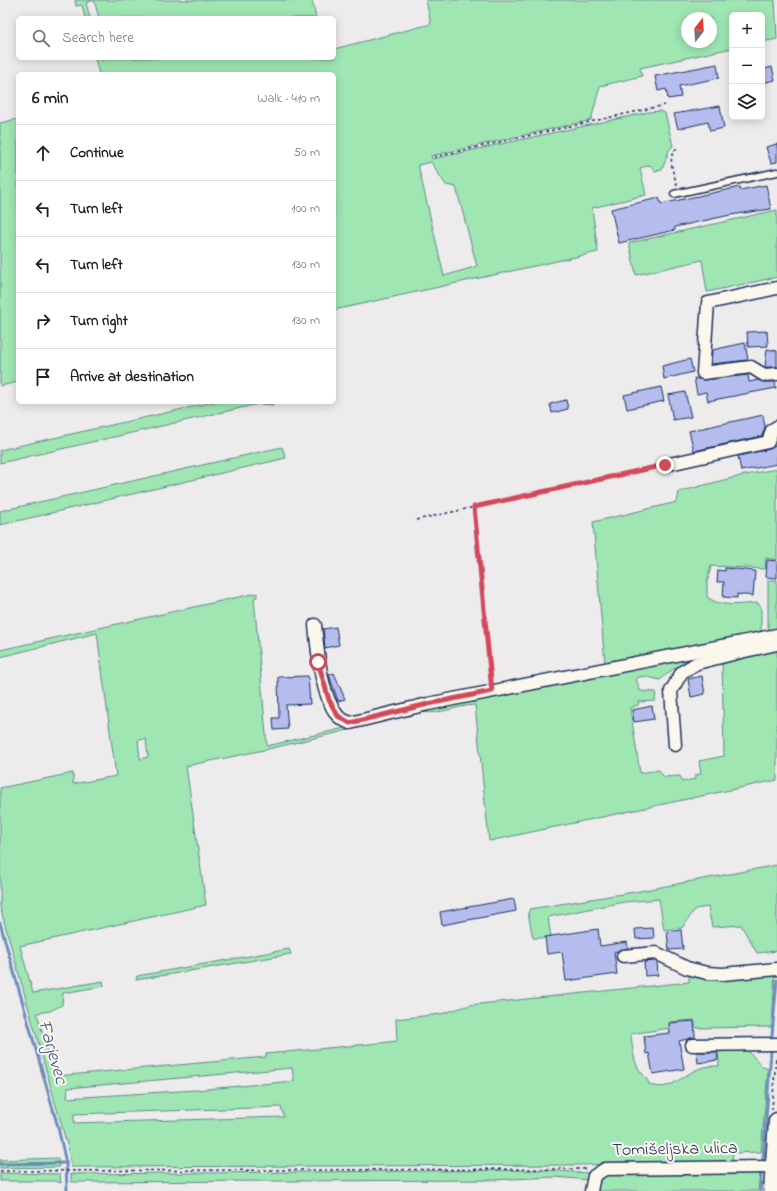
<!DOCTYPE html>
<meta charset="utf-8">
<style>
:root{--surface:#fff;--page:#f2f2f2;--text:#202124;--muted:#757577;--line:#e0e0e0}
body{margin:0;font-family:"Indie Flower",sans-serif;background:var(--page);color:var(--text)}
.controls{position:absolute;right:12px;top:12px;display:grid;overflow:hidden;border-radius:6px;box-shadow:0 2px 10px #0003}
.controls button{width:36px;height:36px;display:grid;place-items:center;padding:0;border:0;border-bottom:1px solid var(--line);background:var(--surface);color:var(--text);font:20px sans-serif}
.compass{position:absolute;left:681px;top:12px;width:36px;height:36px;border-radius:50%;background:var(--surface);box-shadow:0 2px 10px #0003;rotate:17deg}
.stop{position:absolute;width:12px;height:12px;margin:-9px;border:3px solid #d1495b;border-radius:50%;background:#fff}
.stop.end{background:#d1495b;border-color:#fff;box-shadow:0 1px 4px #0008}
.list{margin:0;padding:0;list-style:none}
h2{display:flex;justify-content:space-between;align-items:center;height:52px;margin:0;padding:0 16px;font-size:17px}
h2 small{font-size:13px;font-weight:400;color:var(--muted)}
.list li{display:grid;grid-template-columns:26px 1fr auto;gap:12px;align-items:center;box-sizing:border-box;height:56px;padding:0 16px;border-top:1px solid var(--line)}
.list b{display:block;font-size:15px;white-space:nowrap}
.list em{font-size:13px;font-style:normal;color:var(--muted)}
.icon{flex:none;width:22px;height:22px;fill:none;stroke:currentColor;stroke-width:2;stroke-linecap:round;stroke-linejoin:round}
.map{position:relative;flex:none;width:777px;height:1191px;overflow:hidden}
.search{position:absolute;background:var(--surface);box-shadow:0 2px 10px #0003;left:16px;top:16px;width:320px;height:44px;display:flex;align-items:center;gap:10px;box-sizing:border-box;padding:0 14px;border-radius:6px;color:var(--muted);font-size:15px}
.panel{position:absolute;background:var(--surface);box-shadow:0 2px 10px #0003;left:16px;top:72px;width:320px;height:332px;border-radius:6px}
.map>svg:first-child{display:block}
.green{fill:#9fe6b3;stroke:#5d8a88;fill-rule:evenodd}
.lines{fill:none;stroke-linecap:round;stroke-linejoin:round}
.stream{stroke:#6a8ebb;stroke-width:3}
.building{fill:#b4bdee;stroke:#1b2f5e}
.lane-casing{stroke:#1b2f5e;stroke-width:9}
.street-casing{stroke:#1b2f5e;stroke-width:15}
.secondary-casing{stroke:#1b2f5e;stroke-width:19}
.path{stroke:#1b2f5e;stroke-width:1.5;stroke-dasharray:3 3;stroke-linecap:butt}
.lane{stroke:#fbf7ec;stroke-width:6}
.street{stroke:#fbf7ec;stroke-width:12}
.secondary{stroke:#fbf7ec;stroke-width:16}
.route{stroke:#d1495b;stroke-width:5}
.labels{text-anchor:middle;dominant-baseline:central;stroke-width:4;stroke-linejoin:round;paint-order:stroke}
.street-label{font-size:18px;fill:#1b2f5e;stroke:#fbf7ec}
.water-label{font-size:19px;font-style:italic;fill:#3c5685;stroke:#fbf7ec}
</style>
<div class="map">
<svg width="777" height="1191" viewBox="0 0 777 1191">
<rect width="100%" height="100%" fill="#edebec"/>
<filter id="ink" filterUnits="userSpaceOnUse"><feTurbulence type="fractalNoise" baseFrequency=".025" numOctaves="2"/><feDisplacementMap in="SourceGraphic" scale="8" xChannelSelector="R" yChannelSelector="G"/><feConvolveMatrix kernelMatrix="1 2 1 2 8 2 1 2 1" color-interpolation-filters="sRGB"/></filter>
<g filter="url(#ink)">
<g class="green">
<polygon points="75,0 312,0 316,18 99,18 94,0 86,3 90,18 85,18 82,5 76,6"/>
<path d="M 426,0 L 775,0 L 777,39 L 762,42 L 762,15 L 732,15 L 732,48 L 640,68 L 642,76 L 600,86 L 591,120 L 431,156 L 432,159 L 649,112 L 660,111 L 665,113 L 673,146 L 669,150 L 662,170 L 655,171 L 650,165 L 640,168 L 646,195 L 592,208 L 598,252 L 334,310 L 334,74 L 99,74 L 95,58 L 101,58 L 102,61 L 109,58 L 334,58 L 334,49 L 431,24 ZM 687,18 L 711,18 L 711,42 L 687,42 ZM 431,162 L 446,185 L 456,187 L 477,266 L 444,276 L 418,165 Z"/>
<polygon points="18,119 18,382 0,386 0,123"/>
<polygon points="777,210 777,277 707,292 702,260 636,275 629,243"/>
<polygon points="214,402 272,402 273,405 258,404 0,463 0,450"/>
<polygon points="282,447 286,458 0,525 0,511"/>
<path d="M 777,469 L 777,560 L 766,558 L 765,569 L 711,566 L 707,583 L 707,597 C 722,608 739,604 758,603 L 761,607 L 761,632 L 605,664 L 593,522 L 677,502 L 679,492 C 712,483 744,474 777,469 Z"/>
<polygon points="768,580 777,580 777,629 770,631 768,627"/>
<path d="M 257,593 L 257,597 L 254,598 L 267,746 L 396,716 L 395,719 L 264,750 L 186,766 L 206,905 L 20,946 L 33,993 L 103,981 L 104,986 L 63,993 L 62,1005 L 50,1011 L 37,1013 L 50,1060 L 57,1076 L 266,1057 L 266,1054 L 389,1042 L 397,1041 L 396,1019 L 441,1014 L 470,1005 L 689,982 L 689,971 L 775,972 L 772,1027 L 696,1028 L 694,1020 L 670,1022 L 670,1028 L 631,1034 C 632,1045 633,1061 640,1071 C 644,1076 647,1078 649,1084 C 670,1094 682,1074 701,1068 C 706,1066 713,1066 719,1066 L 718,1047 L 750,1047 L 749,1052 L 763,1067 L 768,1069 L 761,1152 L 733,1153 L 732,1162 L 577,1165 L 71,1167 L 68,1148 L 0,907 L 0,788 L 73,773 L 73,784 L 116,776 L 97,633 L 0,657 L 0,650 ZM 146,739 L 148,757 L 140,759 L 138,740 ZM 292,1068 L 294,1081 L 196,1090 L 67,1098 L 68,1088 ZM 281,1107 L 284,1117 L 74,1123 L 74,1114 Z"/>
<path d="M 777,649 L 777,780 L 489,841 L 475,705 C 454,706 435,717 416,711 L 728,651 C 697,658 685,657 660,680 L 644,676 L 636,678 L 640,691 L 656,692 L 655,701 L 639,702 L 638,705 L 630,708 L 640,773 L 659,770 L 664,777 L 680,776 L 682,782 L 695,779 L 695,775 L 701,774 L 699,761 L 724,756 L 722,661 Z"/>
<polygon points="777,865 777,951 757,953 741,925 712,927 708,907 695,909 682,928 664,930 659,899 624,902 548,917 551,938 533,938 528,913 530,909 640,891"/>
<polygon points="289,949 291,954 136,980 137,976"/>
<polygon points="58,1158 59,1167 0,1168 0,1160"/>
<polygon points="546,1170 588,1173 589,1180 555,1177 492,1180 71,1182 71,1174"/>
<polygon points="760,1172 758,1191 597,1191 599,1183 607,1174"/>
<polygon points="0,1173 60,1174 61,1183 55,1181 0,1181"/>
</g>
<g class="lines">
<g class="stream">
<polyline points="0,923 58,1127 66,1163 67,1191"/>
<polyline points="772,1035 777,980"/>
<polyline points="763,1159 771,1051"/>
<polyline points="0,1164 66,1163"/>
<polyline points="760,1191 761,1175"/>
</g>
</g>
<g class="building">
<polygon points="717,64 719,78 679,86 681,97 668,99 666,89 658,91 655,76"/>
<polygon points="772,67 775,80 762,83 762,70"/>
<polygon points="720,106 724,128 710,131 708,122 678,129 674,114"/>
<polygon points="777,144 777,162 771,163 766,147"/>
<polygon points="766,185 771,209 730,215 675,227 675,230 619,243 611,209 659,198 661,204 740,187 740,190"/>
<polygon points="767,331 768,346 748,347 747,332"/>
<polygon points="745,343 748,360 711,364 712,350"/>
<polygon points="767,349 777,351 777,367 765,367"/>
<polygon points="690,359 693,372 664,379 662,366"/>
<polygon points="748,375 749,382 758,380 764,382 775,382 776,388 708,401 706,392 697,394 694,378 704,380"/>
<polygon points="661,387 664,401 627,409 624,395"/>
<polygon points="685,392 691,417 673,420 668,395"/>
<polygon points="566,400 568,409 552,413 550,404"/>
<polygon points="763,415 765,427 762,436 694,451 689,431"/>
<polygon points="777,445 777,464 741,471 738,456 770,449"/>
<polygon points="767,560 777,561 777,578 766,577"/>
<polygon points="725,568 755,571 753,596 737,594 737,598 723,597 724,582 717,582 718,570 725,571"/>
<polygon points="336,627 339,645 325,648 323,629"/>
<polygon points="334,673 345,699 338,701 329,675"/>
<polygon points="308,676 310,704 286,705 288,729 274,730 273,718 279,718 278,677"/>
<polygon points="702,676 705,694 691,697 688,679"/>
<polygon points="652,706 654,719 634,722 632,710"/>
<polygon points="514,899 516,911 442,925 440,912"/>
<polygon points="653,928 654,938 636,939 635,929"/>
<polygon points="598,929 600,946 627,942 628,948 614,952 617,974 566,981 562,952 547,954 545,937"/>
<polygon points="681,930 683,949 669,950 667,932"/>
<polygon points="655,961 657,962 658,975 645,976 644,962"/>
<polygon points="694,1021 695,1037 679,1041 684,1069 653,1074 649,1053 646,1054 644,1036 670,1033 669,1023"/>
<polygon points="697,1052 717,1052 718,1060 698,1063"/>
</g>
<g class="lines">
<defs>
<polyline id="lane" points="674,194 777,172"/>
<g id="street">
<polyline points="777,288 708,303 703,373 751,367 764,375 777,374"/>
<polyline points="665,465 768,442 772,430 777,427"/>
<path d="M 315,625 C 318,652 320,692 337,715 C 340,719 346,721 350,723 L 428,704 L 777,635"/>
<polyline points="675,745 671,691 682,672 697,663 745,651 777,644"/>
<polyline points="623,956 656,953 687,968 707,973 723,974 777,969"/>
<polyline points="692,1045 777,1044"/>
<polyline points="591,1191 594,1176 605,1169 773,1167"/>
</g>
<polyline id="secondary" points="772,1191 777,1121"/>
</defs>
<use href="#lane" class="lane-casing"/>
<use href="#street" class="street-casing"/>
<use href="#secondary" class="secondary-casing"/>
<g class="path">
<polyline points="434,157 665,105"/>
<path d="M 677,185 C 674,174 666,157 677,148"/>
<polyline points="474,507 491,680"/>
<polyline points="416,520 655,467"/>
<polyline points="772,1110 776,1056"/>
<polyline points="0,1171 587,1169"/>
</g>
<use href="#lane" class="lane"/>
<use href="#street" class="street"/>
<use href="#secondary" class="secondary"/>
</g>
</g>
<g class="lines" filter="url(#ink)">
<polyline class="route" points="318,662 329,700 338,716 350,723 428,704 492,691 474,507 665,465"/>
</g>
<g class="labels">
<g class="street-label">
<text transform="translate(675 1150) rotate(-1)">Tomišeljska ulica</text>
</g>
<g class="water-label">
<text transform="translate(52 1052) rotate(74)">Farjevec</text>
</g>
</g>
</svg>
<div class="controls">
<button>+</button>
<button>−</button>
<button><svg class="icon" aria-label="layers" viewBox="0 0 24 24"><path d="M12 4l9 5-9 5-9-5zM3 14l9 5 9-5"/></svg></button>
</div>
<svg class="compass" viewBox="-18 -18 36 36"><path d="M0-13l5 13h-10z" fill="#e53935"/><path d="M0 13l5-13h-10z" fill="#757577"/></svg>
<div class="stop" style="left:318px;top:662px"></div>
<div class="stop end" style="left:665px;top:465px"></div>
<div class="search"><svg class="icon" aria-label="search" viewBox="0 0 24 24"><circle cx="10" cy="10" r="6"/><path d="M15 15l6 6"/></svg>Search here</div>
<section class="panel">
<h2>6 min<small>Walk · 410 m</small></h2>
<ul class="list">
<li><svg class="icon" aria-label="ahead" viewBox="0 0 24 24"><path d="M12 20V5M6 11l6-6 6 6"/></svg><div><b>Continue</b></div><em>50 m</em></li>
<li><svg class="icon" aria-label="left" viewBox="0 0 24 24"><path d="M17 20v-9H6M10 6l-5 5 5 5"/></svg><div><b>Turn left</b></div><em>100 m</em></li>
<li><svg class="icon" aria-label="left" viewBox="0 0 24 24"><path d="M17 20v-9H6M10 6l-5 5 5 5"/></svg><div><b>Turn left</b></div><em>130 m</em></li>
<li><svg class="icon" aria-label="right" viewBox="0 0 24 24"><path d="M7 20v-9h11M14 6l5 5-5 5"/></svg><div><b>Turn right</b></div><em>130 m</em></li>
<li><svg class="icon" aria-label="arrive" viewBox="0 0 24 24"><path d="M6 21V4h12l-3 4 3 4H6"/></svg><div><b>Arrive at destination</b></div></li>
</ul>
</section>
</div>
